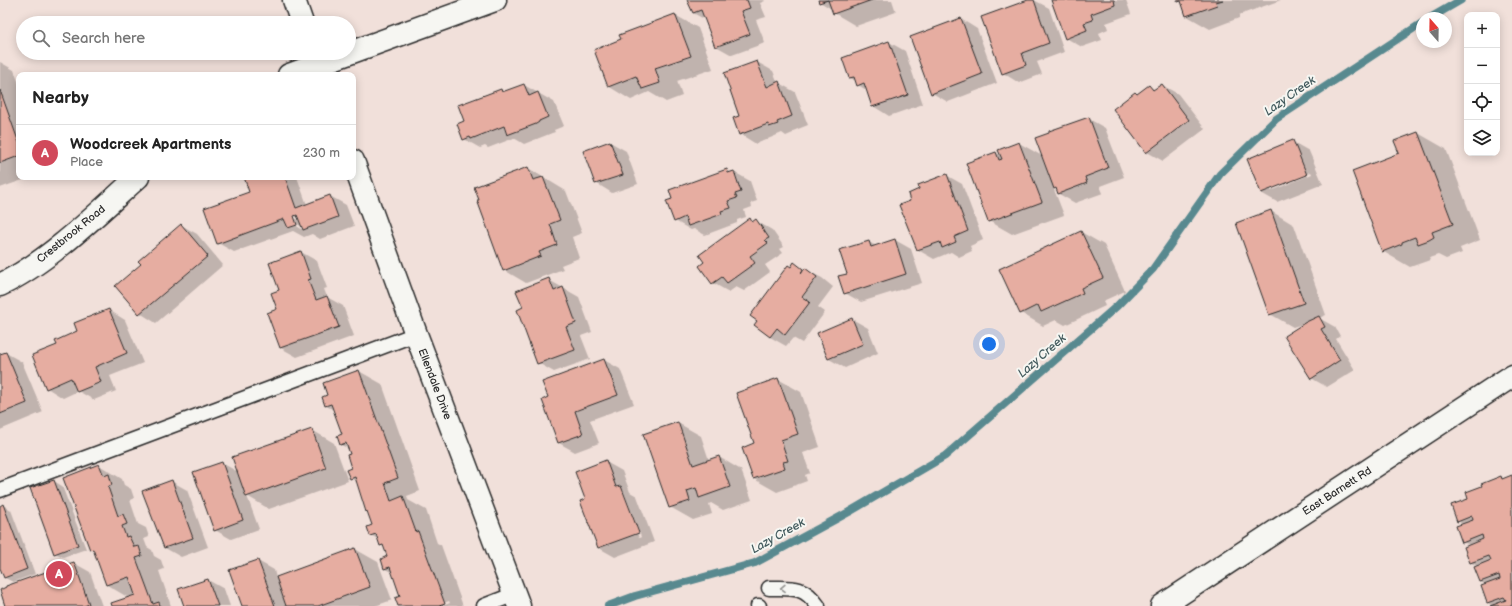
<!DOCTYPE html>
<meta charset="utf-8">
<style>
:root{--surface:#fff;--page:#f2f2f2;--text:#222;--muted:#767676;--line:#e0e0e0;--accent:#d1495b}
body{margin:0;font-family:"Balsamiq Sans",sans-serif;background:var(--page);color:var(--text)}
.controls{position:absolute;right:12px;top:12px;display:grid;overflow:hidden;border-radius:8px;box-shadow:0 2px 10px #0003}
.controls button{width:36px;height:36px;display:grid;place-items:center;padding:0;border:0;border-bottom:1px solid var(--line);background:var(--surface);color:var(--text);font:20px sans-serif}
.compass{position:absolute;left:1416px;top:12px;width:36px;height:36px;border-radius:50%;background:var(--surface);box-shadow:0 2px 10px #0003;rotate:340deg}
.you{position:absolute;left:989px;top:344px;width:14px;height:14px;margin:-10px;border:3px solid #fff;border-radius:50%;background:#1a73e8;box-shadow:0 0 0 6px #1a73e833}
.badge{display:grid;place-items:center;width:26px;height:26px;border-radius:50%;background:var(--accent);color:#fff;font-size:13px;font-weight:700}
.pin{position:absolute;translate:-50% -50%;border:2px solid #fff;box-shadow:0 1px 4px #0006}
.list{margin:0;padding:0;list-style:none}
h2{display:flex;justify-content:space-between;align-items:center;height:52px;margin:0;padding:0 16px;font-size:17px}
h2 small{font-size:13px;font-weight:400;color:var(--muted)}
.list li{display:grid;grid-template-columns:26px 1fr auto;gap:12px;align-items:center;box-sizing:border-box;height:56px;padding:0 16px;border-top:1px solid var(--line)}
.list b{display:block;font-size:15px;white-space:nowrap}
.list p{margin:0;font-size:13px;white-space:nowrap;color:var(--muted)}
.list em{font-size:13px;font-style:normal;color:var(--muted)}
.icon{flex:none;width:22px;height:22px;fill:none;stroke:currentColor;stroke-width:2;stroke-linecap:round;stroke-linejoin:round}
.map{position:relative;flex:none;width:1512px;height:606px;overflow:hidden}
.search{position:absolute;background:var(--surface);box-shadow:0 2px 10px #0003;left:16px;top:16px;width:340px;height:44px;display:flex;align-items:center;gap:10px;box-sizing:border-box;padding:0 14px;border-radius:22px;color:var(--muted);font-size:15px}
.panel{position:absolute;background:var(--surface);box-shadow:0 2px 10px #0003;left:16px;top:72px;width:340px;height:108px;border-radius:8px}
.map>svg:first-child{display:block}
.shadow{fill:#0003;fill-rule:evenodd}
.lines{fill:none;stroke-linecap:round;stroke-linejoin:round}
.stream{stroke:#59898f;stroke-width:8}
.building{fill:#e6ada1;stroke:#2b2b2b}
.service-casing{stroke:#2b2b2b;stroke-width:17}
.minor-casing{stroke:#2b2b2b;stroke-width:25}
.primary-casing{stroke:#2b2b2b;stroke-width:25}
.service{stroke:#f6f6f2;stroke-width:14}
.minor{stroke:#f6f6f2;stroke-width:22}
.primary{stroke:#f6f6f2;stroke-width:22}
.oneway{stroke:#90908e}
.labels{text-anchor:middle;dominant-baseline:central;stroke-width:4;stroke-linejoin:round;paint-order:stroke}
.street-label{font-size:11px;fill:#2b2b2b;stroke:#f6f6f2}
.water-label{font-size:12px;font-style:italic;fill:#425a5d;stroke:#f6f6f2}
</style>
<div class="map">
<svg width="1512" height="606" viewBox="0 0 1512 606">
<rect width="100%" height="100%" fill="#f1e0da"/>
<filter id="ink" filterUnits="userSpaceOnUse"><feTurbulence type="fractalNoise" baseFrequency=".025" numOctaves="2"/><feDisplacementMap in="SourceGraphic" scale="8" xChannelSelector="R" yChannelSelector="G"/><feConvolveMatrix kernelMatrix="1 2 1 2 8 2 1 2 1" color-interpolation-filters="sRGB"/></filter>
<g filter="url(#ink)">
<g class="shadow">
<polygon points="689,0 764,0 765,1 760,3 766,17 756,20 765,43 732,55 716,46 706,20 693,13"/>
<polygon points="819,0 892,0 896,12 856,26 834,13 833,10 820,2"/>
<polygon points="1031,0 1034,0 1049,8 1064,52 1037,62 1042,74 1019,83 1003,73"/>
<polygon points="1052,0 1126,0 1131,14 1106,23 1108,29 1099,33 1102,40 1082,47 1066,38"/>
<polygon points="1178,0 1281,0 1239,15 1239,18 1210,29 1187,16 1183,3"/>
<polygon points="675,15 698,28 713,69 677,81 682,96 666,102 649,92 631,100 608,86 622,40"/>
<polygon points="961,19 977,29 997,83 948,102 932,93"/>
<polygon points="889,42 905,51 923,104 889,116 873,106 868,91 858,85 856,81 850,78"/>
<polygon points="0,62 14,70 19,84 19,177 31,177 0,188"/>
<polygon points="757,62 773,71 778,83 779,83 795,92 808,125 793,131 793,133 786,136 782,133 756,144 740,134"/>
<polygon points="524,85 554,102 564,126 554,130 555,132 552,133 524,144 514,138 488,148 485,146 480,148 464,139 466,121 501,90 505,92"/>
<polygon points="1162,85 1178,94 1205,129 1163,161 1147,152 1137,95 1149,86 1155,90"/>
<polygon points="1089,119 1105,128 1124,177 1100,186 1103,193 1075,203 1059,194 1057,189 1053,187 1064,215 1012,234 989,221 996,153 1002,156 1019,143 1044,157"/>
<polygon points="1418,133 1446,149 1480,240 1460,248 1462,253 1446,259 1438,255 1429,258 1430,260 1410,267 1382,251 1401,154"/>
<polygon points="610,142 626,151 638,184 612,193 596,183"/>
<path d="M 1293,142 L 1309,151 L 1323,184 L 1277,202 L 1261,193 ZM 1311,172 L 1312,174 L 1271,191 L 1271,188 Z"/>
<polygon points="528,168 566,191 582,233 572,237 579,258 561,265 563,269 526,283 504,270"/>
<polygon points="727,170 732,173 734,172 750,181 757,201 751,203 752,207 744,210 746,217 737,220 737,223 705,235 694,229 691,230 675,221"/>
<polygon points="946,175 962,184 983,240 970,246 972,251 959,257 951,252 934,259 918,250 911,202"/>
<path d="M 245,177 L 297,177 L 307,205 L 330,196 L 346,205 L 354,226 L 320,239 L 312,234 L 304,237 L 293,231 L 234,252 L 218,243 L 251,192 ZM 290,213 L 300,219 L 300,221 L 289,215 ZM 293,222 L 303,227 L 303,230 L 292,223 Z"/>
<polygon points="1271,211 1294,225 1326,315 1319,318 1335,327 1340,336 1336,339 1355,370 1327,387 1311,378 1306,323 1293,327 1270,314"/>
<polygon points="750,220 754,222 756,221 772,230 784,247 780,249 783,253 765,265 770,272 744,291 736,287 729,292 713,283"/>
<polygon points="181,225 197,234 223,265 156,323 140,313 142,265"/>
<polygon points="1081,232 1104,245 1125,291 1103,301 1105,306 1065,325 1056,320 1043,326 1021,313"/>
<polygon points="895,240 911,249 922,283 861,302 845,293 848,275 869,242 876,246"/>
<polygon points="301,252 317,261 327,288 324,289 327,297 343,306 354,336 297,357 281,348 278,310 280,290"/>
<polygon points="794,264 822,278 833,287 818,307 825,312 802,343 793,338 786,346 770,337 755,325"/>
<polygon points="549,280 579,297 592,332 581,336 590,359 554,372 538,363 524,308"/>
<polygon points="109,310 125,320 143,363 110,376 116,391 94,400 78,391 63,398 47,388 58,346"/>
<polygon points="852,319 868,328 878,353 845,368 829,359"/>
<polygon points="6,353 22,362 43,412 0,430 0,355"/>
<polygon points="604,360 620,369 634,404 590,420 599,443 575,452 559,443 549,398 544,382"/>
<polygon points="359,371 382,384 420,491 407,496 408,500 426,510 437,543 441,545 463,606 442,606 450,603 449,601 437,606 399,606 402,597 393,573 385,569 388,557 384,547 381,545 379,540 371,535 374,525 360,492 361,491 358,483 351,478 353,469 349,449 341,445 338,436 343,435 334,410 326,406 323,397 328,396 324,384"/>
<polygon points="778,379 801,392 820,447 803,453 810,473 805,475 807,481 777,492 754,479 743,448 755,444"/>
<polygon points="678,423 701,436 709,460 719,457 741,470 752,500 723,510 711,503 709,504 712,514 693,520 670,507"/>
<polygon points="312,430 334,443 348,481 269,509 247,496 259,529 231,539 215,530 222,463 238,472"/>
<path d="M 606,462 L 622,471 L 630,492 L 637,496 L 654,542 L 615,557 L 599,548 L 586,500 ZM 621,490 L 623,490 L 641,537 L 639,538 Z"/>
<polygon points="99,465 122,479 124,485 131,489 134,498 130,500 138,524 146,528 149,537 144,539 147,547 152,550 154,556 161,560 164,569 159,571 171,606 114,606 129,598 107,585 95,552 91,550"/>
<polygon points="1512,476 1512,606 1493,606 1488,603 1487,585 1480,582 1477,566 1470,562 1469,545 1463,542 1464,525 1458,521 1470,499 1483,487 1501,477 1504,479"/>
<polygon points="54,481 62,486 86,549 63,557 55,553 32,489"/>
<polygon points="171,481 187,490 208,547 181,557 165,548"/>
<polygon points="3,505 11,510 35,574 13,582 5,578 0,566 0,507"/>
<polygon points="355,549 378,562 392,600 375,606 243,606 258,561 274,570 276,578"/>
<polygon points="74,563 90,572 102,606 6,606"/>
<polygon points="208,580 224,589 230,606 185,606"/>
</g>
<g class="lines">
<g class="stream">
<polyline points="1430,18 1461,0"/>
<polyline points="608,606 635,596 755,563 849,512 945,456 1117,306 1153,269 1220,174 1276,119 1422,23"/>
</g>
</g>
<g class="building">
<polygon points="687,0 747,0 750,8 741,11 750,34 715,47 701,10 693,13"/>
<polygon points="818,0 828,0 819,3"/>
<polygon points="828,0 872,0 833,14"/>
<polygon points="1028,0 1034,0 1049,43 1022,53 1026,65 1002,74 981,17"/>
<polygon points="1051,0 1114,0 1115,5 1091,14 1093,20 1084,23 1087,30 1065,39"/>
<polygon points="1177,0 1223,0 1216,2 1217,5 1186,16 1181,1 1178,2"/>
<polygon points="675,14 691,56 655,68 660,83 642,89 636,76 608,87 594,50 621,39 619,35"/>
<polygon points="961,18 982,74 931,94 910,37"/>
<polygon points="889,41 908,95 872,107 864,83 857,86 854,77 849,78 842,58"/>
<polygon points="757,61 767,87 779,81 792,116 777,122 778,124 769,127 768,124 739,135 733,118 739,116 724,73"/>
<polygon points="524,84 529,96 538,92 548,117 539,121 539,122 536,124 507,135 504,126 471,139 470,137 463,140 457,124 464,121 458,105 501,89 502,92"/>
<polygon points="1162,84 1189,120 1146,153 1113,109 1135,92 1137,94 1149,85 1153,90"/>
<polygon points="0,90 19,143 19,156 0,163"/>
<polygon points="1089,117 1108,168 1085,177 1087,183 1058,194 1056,188 1054,189 1035,138 1049,133 1049,131"/>
<polygon points="1418,132 1453,224 1432,232 1434,237 1429,240 1418,244 1415,237 1402,242 1402,244 1382,252 1352,171 1399,153 1394,141"/>
<polygon points="1293,140 1307,175 1261,193 1247,159"/>
<polygon points="610,141 623,175 595,184 583,151"/>
<polygon points="1019,142 1042,202 988,222 966,163 996,152 999,160 1002,159 998,150"/>
<polygon points="528,167 533,180 543,177 560,220 550,224 557,245 539,252 541,256 503,271 477,200 479,200 474,187"/>
<polygon points="727,169 728,173 734,171 741,192 735,194 737,198 728,201 731,208 721,211 722,214 688,226 685,217 674,222 666,201 672,199 669,190"/>
<polygon points="947,174 968,231 954,237 956,242 942,248 940,242 917,250 899,205 910,201 908,194 919,189 918,185"/>
<polygon points="244,177 285,177 296,208 330,195 338,217 303,230 297,215 294,216 297,225 288,228 284,219 217,244 204,208 249,192"/>
<polygon points="1271,210 1304,303 1269,315 1236,223"/>
<polygon points="750,218 752,222 756,219 769,238 765,240 768,243 750,256 755,263 727,283 722,277 712,284 699,266 704,262 699,255"/>
<polygon points="181,224 208,256 139,314 115,286 141,264 138,261"/>
<polygon points="1081,231 1103,278 1081,288 1083,293 1041,312 1038,305 1020,314 999,269"/>
<polygon points="895,239 906,274 844,294 838,276 847,274 839,250 869,241 871,247"/>
<polygon points="301,251 311,279 308,280 316,300 327,296 339,327 280,348 267,313 277,309 271,293 279,290 269,263"/>
<polygon points="794,262 803,269 801,274 805,268 817,277 802,297 810,302 785,335 777,328 770,337 754,325 757,321 750,316 788,265 791,267"/>
<polygon points="549,278 554,291 563,287 576,323 566,327 575,350 537,364 517,310 523,307 516,291"/>
<polygon points="109,309 127,353 95,367 101,382 77,392 71,378 46,389 32,355 57,345 55,341 77,331 74,323"/>
<polygon points="1319,316 1325,327 1321,329 1340,360 1311,379 1284,336 1306,322"/>
<polygon points="852,318 863,344 828,359 817,333"/>
<polygon points="6,352 27,403 0,414 0,354"/>
<polygon points="604,359 618,395 575,411 583,434 558,443 542,400 548,397 542,382"/>
<polygon points="359,370 398,478 385,483 391,501 403,496 416,532 418,531 445,604 439,606 398,606 395,598 400,596 390,567 384,569 381,559 387,556 383,545 380,546 376,534 370,536 367,527 372,525 367,511 366,512 355,477 350,479 346,470 351,468 347,455 350,454 346,443 340,445 337,436 342,434 331,404 325,406 322,397 327,395 323,383"/>
<polygon points="778,378 798,434 781,440 788,461 783,462 785,468 753,479 742,448 754,443 736,393"/>
<polygon points="678,422 693,465 719,456 730,487 699,498 696,488 687,491 690,501 669,508 643,434"/>
<polygon points="312,429 326,468 246,497 232,457"/>
<polygon points="606,460 616,487 621,486 639,533 598,548 580,501 585,499 575,472"/>
<polygon points="222,462 243,520 214,531 193,472"/>
<polygon points="99,464 104,476 109,474 112,485 108,487 118,516 123,514 127,524 122,526 126,537 129,536 134,547 139,546 142,556 136,558 153,604 159,602 160,606 112,606 111,603 135,595 129,577 106,585 93,549 90,550 63,478"/>
<polygon points="1512,475 1512,606 1490,606 1506,600 1504,597 1487,603 1481,586 1500,579 1499,575 1480,582 1474,567 1491,560 1489,556 1470,563 1464,547 1483,539 1482,535 1462,543 1456,526 1473,520 1472,516 1457,522 1451,505 1468,499 1466,492 1482,486 1481,484 1501,476 1502,479"/>
<polygon points="54,480 78,545 54,554 30,488"/>
<polygon points="172,480 193,538 164,548 142,491"/>
<polygon points="3,504 27,569 4,578 0,568 0,506"/>
<polygon points="355,548 370,587 318,606 286,606 276,577"/>
<polygon points="258,560 275,606 242,606 229,570"/>
<polygon points="74,562 89,604 84,606 5,606 0,590 6,587 6,586"/>
<polygon points="208,579 218,606 184,606 178,589"/>
</g>
<g class="lines">
<defs>
<g id="service">
<polyline points="0,490 416,334"/>
<path d="M 769,588 C 791,588 804,585 818,606"/>
<polyline points="484,606 515,594"/>
<polyline points="758,606 759,606"/>
</g>
<g id="minor">
<polyline points="294,0 302,23"/>
<polyline points="289,75 495,0"/>
<polyline points="353,161 416,334 519,606"/>
<path d="M 0,285 C 49,262 98,213 138,177"/>
</g>
<polyline id="primary" points="1162,606 1512,376"/>
</defs>
<use href="#service" class="service-casing"/>
<use href="#minor" class="minor-casing"/>
<use href="#primary" class="primary-casing"/>
<use href="#service" class="service"/>
<use href="#minor" class="minor"/>
<use href="#primary" class="primary"/>
</g>
<defs><path id="oneway-chevron" d="M-2-3.5L2.5 0L-2 3.5" fill="none" stroke-width="1.6" stroke-linecap="round" stroke-linejoin="round"/></defs>
<use class="oneway" href="#oneway-chevron" transform="translate(783 588) rotate(179)"/>
</g>
<g class="labels">
<g class="street-label">
<text transform="translate(71 234) rotate(-39)">Crestbrook Road</text>
<text transform="translate(435 384) rotate(69)">Ellendale Drive</text>
<text transform="translate(1337 491) rotate(-33)">East Barnett Rd</text>
</g>
<g class="water-label">
<text transform="translate(1290 96) rotate(-35)">Lazy Creek</text>
<text transform="translate(1042 356) rotate(-41)">Lazy Creek</text>
<text transform="translate(778 536) rotate(-29)">Lazy Creek</text>
</g>
</g>
</svg>
<div class="controls">
<button>+</button>
<button>−</button>
<button><svg class="icon" aria-label="locate" viewBox="0 0 24 24"><circle cx="12" cy="12" r="6"/><path d="M12 2v4M12 18v4M2 12h4M18 12h4"/></svg></button>
<button><svg class="icon" aria-label="layers" viewBox="0 0 24 24"><path d="M12 4l9 5-9 5-9-5zM3 14l9 5 9-5"/></svg></button>
</div>
<svg class="compass" viewBox="-18 -18 36 36"><path d="M0-13l5 13h-10z" fill="#e53935"/><path d="M0 13l5-13h-10z" fill="#767676"/></svg>
<div class="you"></div>
<div class="pin badge" style="left:59px;top:574px">A</div>
<div class="search"><svg class="icon" aria-label="search" viewBox="0 0 24 24"><circle cx="10" cy="10" r="6"/><path d="M15 15l6 6"/></svg>Search here</div>
<section class="panel">
<h2>Nearby<small></small></h2>
<ul class="list">
<li><span class="badge">A</span><div><b>Woodcreek Apartments</b><p>Place</p></div><em>230 m</em></li>
</ul>
</section>
</div>
